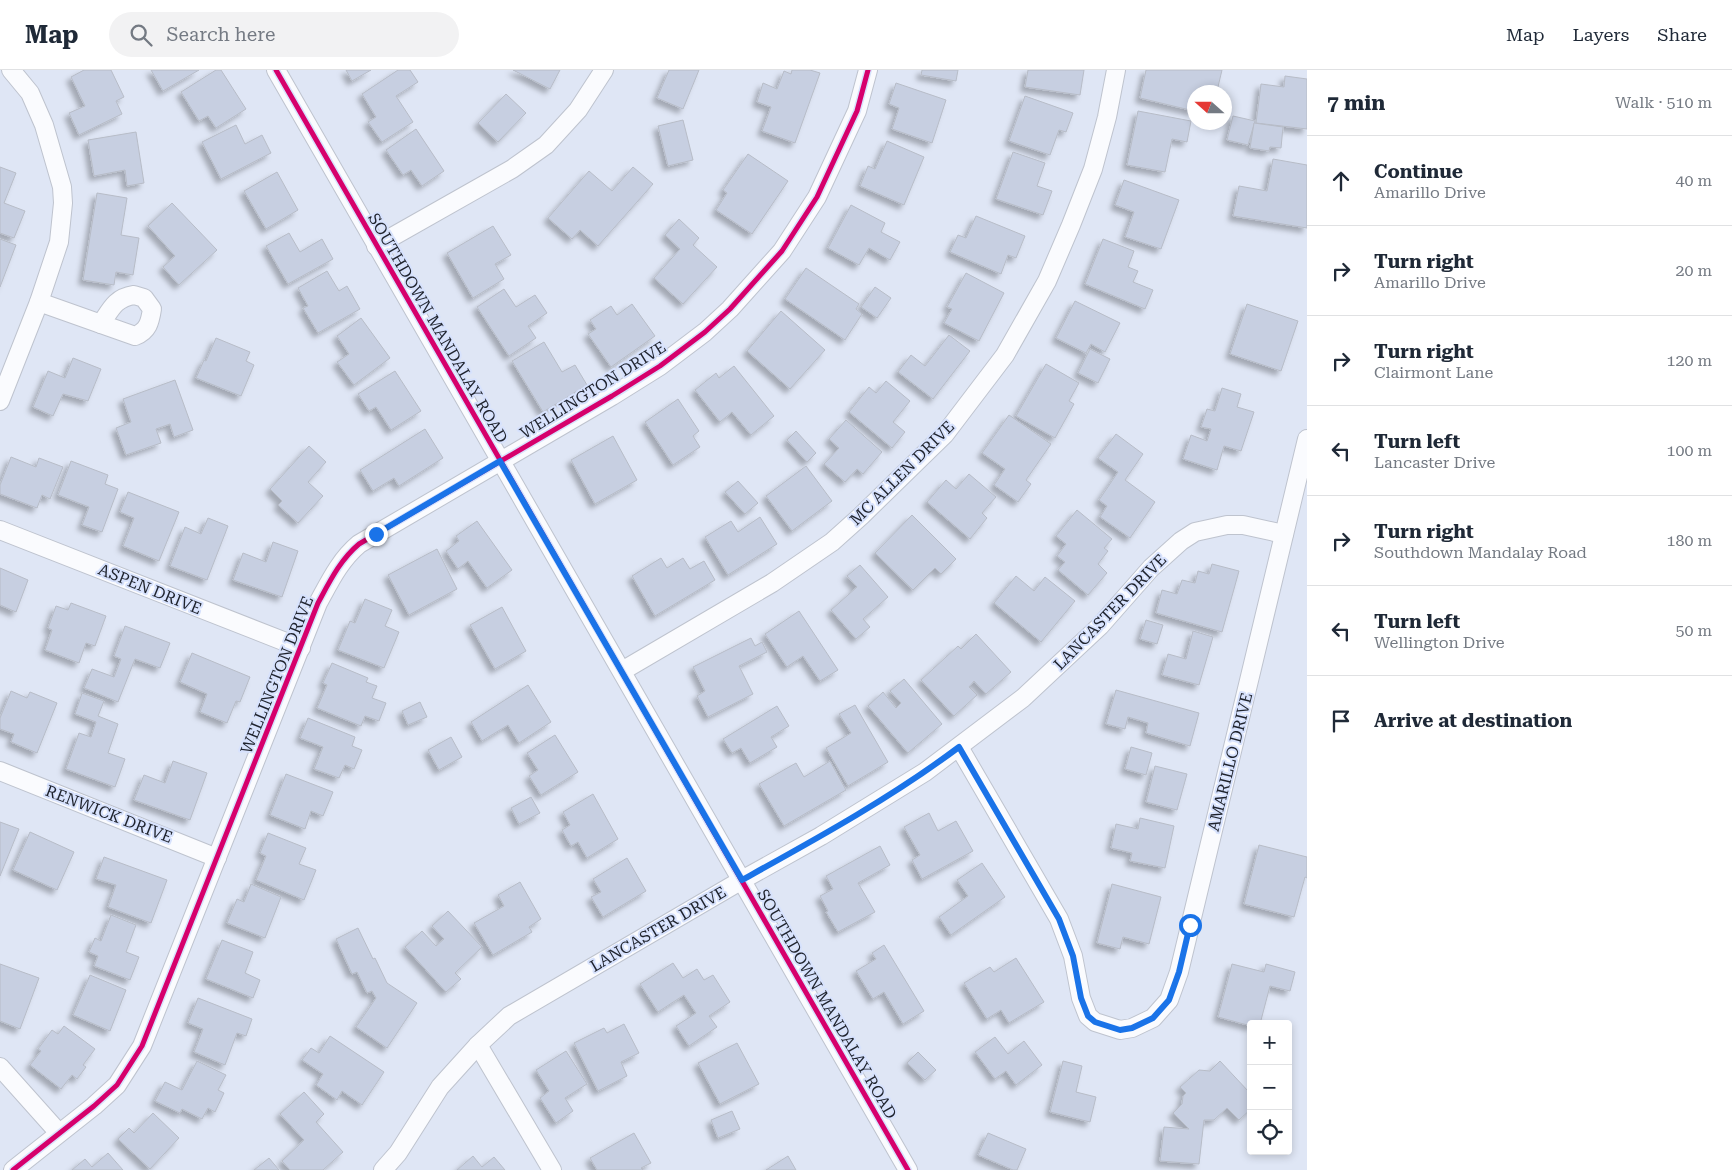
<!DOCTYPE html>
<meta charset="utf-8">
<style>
:root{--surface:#fff;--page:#f2f2f3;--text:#1f2937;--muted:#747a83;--line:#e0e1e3}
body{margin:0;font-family:"Roboto Serif",serif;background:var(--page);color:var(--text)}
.controls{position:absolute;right:15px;bottom:15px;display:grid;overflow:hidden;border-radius:5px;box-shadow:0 2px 8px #0003}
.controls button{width:45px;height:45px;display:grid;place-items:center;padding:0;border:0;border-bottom:1px solid var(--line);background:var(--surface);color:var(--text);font:25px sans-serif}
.compass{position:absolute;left:1187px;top:15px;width:45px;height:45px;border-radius:50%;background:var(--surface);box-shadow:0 2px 8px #0003;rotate:291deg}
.stop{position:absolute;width:15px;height:15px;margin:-11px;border:4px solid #1a73e8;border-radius:50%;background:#fff}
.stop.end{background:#1a73e8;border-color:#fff;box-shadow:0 1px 5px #0008}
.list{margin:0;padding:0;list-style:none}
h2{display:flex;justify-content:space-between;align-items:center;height:65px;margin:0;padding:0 20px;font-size:21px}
h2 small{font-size:16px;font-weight:400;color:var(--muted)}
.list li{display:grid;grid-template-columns:32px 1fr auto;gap:15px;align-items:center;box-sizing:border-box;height:90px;padding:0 20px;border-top:1px solid var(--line)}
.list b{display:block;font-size:19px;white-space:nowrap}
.list p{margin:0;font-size:16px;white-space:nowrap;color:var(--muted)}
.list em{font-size:16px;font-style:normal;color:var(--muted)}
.icon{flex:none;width:28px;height:28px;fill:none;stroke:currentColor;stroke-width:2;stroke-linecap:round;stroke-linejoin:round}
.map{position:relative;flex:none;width:1307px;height:1100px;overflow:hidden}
header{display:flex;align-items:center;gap:30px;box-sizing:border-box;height:70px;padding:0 25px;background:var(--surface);border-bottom:1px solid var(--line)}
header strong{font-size:24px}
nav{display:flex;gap:28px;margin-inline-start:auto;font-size:18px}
.search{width:350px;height:45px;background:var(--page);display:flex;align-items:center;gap:12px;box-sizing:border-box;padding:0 18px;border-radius:28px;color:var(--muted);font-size:19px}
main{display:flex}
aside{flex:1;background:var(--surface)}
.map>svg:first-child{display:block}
.building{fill:#c7cfe1;stroke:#b7bcc7;filter:url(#shadow)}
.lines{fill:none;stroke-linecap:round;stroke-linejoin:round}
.minor-casing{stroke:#bec3ce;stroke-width:20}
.minor{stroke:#fafbfe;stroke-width:18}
.cycleway-casing{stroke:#d7e2fd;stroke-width:8}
.cycleway{stroke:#d6006c;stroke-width:5}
.route{stroke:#1a73e8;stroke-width:6}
.labels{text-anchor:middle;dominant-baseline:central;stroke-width:4;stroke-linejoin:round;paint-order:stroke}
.street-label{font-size:16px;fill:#1e222c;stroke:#d7e2fd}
</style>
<header>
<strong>Map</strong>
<div class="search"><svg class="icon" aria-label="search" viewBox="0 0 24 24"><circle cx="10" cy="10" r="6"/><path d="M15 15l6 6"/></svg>Search here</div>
<nav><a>Map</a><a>Layers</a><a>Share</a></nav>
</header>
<main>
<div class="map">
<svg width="1307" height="1100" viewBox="0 0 1307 1100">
<defs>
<filter id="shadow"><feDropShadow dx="-4.5" dy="4.5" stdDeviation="2.5" flood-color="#0004"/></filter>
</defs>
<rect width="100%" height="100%" fill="#dfe6f5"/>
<g class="building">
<polygon points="84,0 111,0 124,27 116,31 122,44 79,65 69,43 85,36 71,7"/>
<polygon points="151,0 199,0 163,21"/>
<polygon points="216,0 221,0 246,39 216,58 208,46 199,51 181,22"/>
<polygon points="346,0 371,0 352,11"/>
<polygon points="398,0 410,0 418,12 396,26 413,52 382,72 368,52 376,47 362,24"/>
<polygon points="513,0 560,0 550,19"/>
<polygon points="669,0 699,0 683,39 657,28"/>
<polygon points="792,0 810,0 820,3 795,73 762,61 771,37 757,32 763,13 777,19 784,1 791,4"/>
<polygon points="922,0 958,0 956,11 921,5"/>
<polygon points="1028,0 1084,0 1080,25 1025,17"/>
<polygon points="1146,0 1222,0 1217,21 1200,17 1198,22 1194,22 1194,41 1140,28"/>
<polygon points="1285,6 1307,9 1307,59 1256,53 1261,14 1284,17"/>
<polygon points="896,13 946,30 932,73 892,59 899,38 889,34"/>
<polygon points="506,24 526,43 498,72 478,53"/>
<polygon points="1025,26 1073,43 1066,62 1059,60 1050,85 1009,71"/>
<polygon points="1138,41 1191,51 1187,72 1172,69 1165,102 1127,95"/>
<polygon points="1233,46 1255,51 1248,75 1227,70"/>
<polygon points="683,50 693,90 668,96 658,56"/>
<polygon points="1254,53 1283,57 1281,78 1270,77 1269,81 1250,78"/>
<polygon points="236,55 245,74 262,65 271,83 221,109 202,72"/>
<polygon points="416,59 444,101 422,116 411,100 403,105 386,80"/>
<polygon points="136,62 144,113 127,116 125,100 94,106 88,70"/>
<polygon points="887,71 924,87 904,135 860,116 868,96 875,99"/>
<polygon points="1013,82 1045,93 1037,116 1052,121 1043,145 996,129"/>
<polygon points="748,84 788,111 752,164 716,140 727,123 723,120"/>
<polygon points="1273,89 1307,95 1307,158 1233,146 1239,116 1267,121"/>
<polygon points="0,97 16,103 4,133 25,141 14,168 0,163"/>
<polygon points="633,97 653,114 598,176 580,160 572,169 548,148 589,101 612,121"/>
<polygon points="277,102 298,140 266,159 244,121"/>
<polygon points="1124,110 1179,130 1161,179 1125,167 1134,142 1115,135"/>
<polygon points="97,123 127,128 121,165 139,168 133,205 116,202 114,215 83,210"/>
<polygon points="172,133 217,180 179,215 163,197 175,186 148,156"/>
<polygon points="851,135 885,153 881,162 900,172 890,190 869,178 859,195 828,178"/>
<polygon points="976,146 1025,166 1016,188 1008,185 1001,204 950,182 958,165 966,168"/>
<polygon points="679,149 699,168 693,175 717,197 683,234 654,208 680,179 665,165"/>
<polygon points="493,156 511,185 495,194 504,209 473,228 447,183"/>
<polygon points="289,163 300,182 322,169 333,189 288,214 266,176"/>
<polygon points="0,169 16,175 0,217"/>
<polygon points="1103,169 1134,181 1128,197 1138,201 1133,212 1153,220 1145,239 1085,214"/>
<polygon points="806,198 859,234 856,239 862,244 845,270 785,229"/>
<polygon points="327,201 339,221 347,216 360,239 318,263 303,238 308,236 298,218"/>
<polygon points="966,203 1004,223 979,271 944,253 952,239 947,237"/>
<polygon points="875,217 891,228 877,248 861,237"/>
<polygon points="504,219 516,237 535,225 547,243 528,256 536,268 509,286 477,237"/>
<polygon points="1075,231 1120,253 1105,282 1091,274 1086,283 1056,268"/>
<polygon points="632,234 655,266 611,297 588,264 596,259 590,250 611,236 617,245"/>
<polygon points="1247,234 1298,251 1281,301 1230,284"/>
<polygon points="781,241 825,280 790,319 747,281"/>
<polygon points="361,248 390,288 354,315 337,292 349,284 337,266"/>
<polygon points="949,265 970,281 933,329 898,302 911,285 925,296"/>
<polygon points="216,268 250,282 246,291 254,295 241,326 196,308 204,290 206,291"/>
<polygon points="544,272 562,302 575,295 587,315 543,342 512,291"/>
<polygon points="1090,279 1110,289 1098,313 1078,303"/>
<polygon points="73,288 101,299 88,331 63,324 53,346 33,337 48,301 65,308"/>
<polygon points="1046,294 1079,313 1069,331 1074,334 1055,368 1016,346"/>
<polygon points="734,296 774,346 751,365 732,342 720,352 695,320 716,303 719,308"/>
<polygon points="395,301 421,341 391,360 376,337 369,341 358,324"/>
<polygon points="175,310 193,360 174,367 170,354 156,359 161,373 126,385 116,358 131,352 123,329"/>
<polygon points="886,311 910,331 893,352 905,362 892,378 849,342 869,317 876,323"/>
<polygon points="1222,318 1241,324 1237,337 1254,342 1241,381 1224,376 1217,400 1183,389 1191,365 1207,371 1211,359 1201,357 1207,339 1215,341"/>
<polygon points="678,329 699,361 693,366 700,377 673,395 645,352"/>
<polygon points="1009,345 1051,374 1026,410 1031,414 1018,432 994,415 1005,399 982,383"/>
<polygon points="846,350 882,382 863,404 857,399 845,412 824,394 839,378 829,369"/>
<polygon points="425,359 443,388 399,416 394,408 373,421 360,400"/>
<polygon points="796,361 816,383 807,392 787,370"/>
<polygon points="1116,364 1143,384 1125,410 1155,432 1130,468 1100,447 1107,436 1099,430 1118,402 1098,388"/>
<polygon points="613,366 637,410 595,434 571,390"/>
<polygon points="309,376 326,392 308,412 323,426 298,453 278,435 282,431 270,419"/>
<polygon points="11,387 36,397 39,388 63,397 50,429 42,425 37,438 0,424 0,415"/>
<polygon points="71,391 108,405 105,414 118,419 102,462 82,455 89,437 58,425"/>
<polygon points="806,396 832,431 792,461 766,426"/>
<polygon points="969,404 996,427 982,443 987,448 970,469 927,432 946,410 956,419"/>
<polygon points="738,411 758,433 745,444 725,422"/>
<polygon points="128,422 179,442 159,491 123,476 134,448 120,442"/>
<polygon points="1077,440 1112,469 1104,478 1108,481 1098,494 1107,503 1088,525 1058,500 1065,492 1057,486 1066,474 1056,466"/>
<polygon points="912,445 956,489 941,504 935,498 913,520 875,483"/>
<polygon points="760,447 777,474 728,505 705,467 731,451 738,462"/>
<polygon points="208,448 228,456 207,510 170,496 185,457 201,464"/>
<polygon points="477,451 512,500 487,518 468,491 458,499 446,481 459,471 456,466"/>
<polygon points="273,472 298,481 282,527 233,510 243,483 266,492"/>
<polygon points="437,479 457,519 409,545 388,505"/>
<polygon points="661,488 667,498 683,488 690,499 704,491 715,510 655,546 632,506"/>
<polygon points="1212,494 1239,501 1222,562 1156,543 1162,520 1177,524 1182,510 1195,513 1198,501 1209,504"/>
<polygon points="860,495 888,527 863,549 870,557 856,569 831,540 857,517 847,506"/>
<polygon points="0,498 28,510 16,542 0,535"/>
<polygon points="1016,506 1034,521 1045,507 1075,531 1041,572 994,533"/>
<polygon points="365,529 392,540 385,556 399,562 384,598 338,580 350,551 355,553"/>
<polygon points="71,533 106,546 95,576 86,573 79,593 45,580 52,560 48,558 56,536 68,540"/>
<polygon points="502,537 526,581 495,599 470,555"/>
<polygon points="799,541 838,600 820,611 803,586 787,597 765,564"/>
<polygon points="1146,550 1163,555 1157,574 1140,569"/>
<polygon points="125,556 170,573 160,598 135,589 118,632 84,618 92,599 114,607 121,589 114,586"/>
<polygon points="1193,561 1213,567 1199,615 1162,605 1168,584 1186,589"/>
<polygon points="976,564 1011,602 986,624 974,611 969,617 977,625 954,646 921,610 958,576 961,579"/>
<polygon points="751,568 755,576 762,572 767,582 739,596 753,624 708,647 697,626 705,621 693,597"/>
<polygon points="192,583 250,607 240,632 236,631 227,653 200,642 207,624 180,612"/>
<polygon points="332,593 368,608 366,612 377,616 372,628 386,633 379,651 365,646 361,656 317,638 327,615 323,613"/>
<polygon points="904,609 942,654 908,683 868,636 883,622 896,638 901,633 890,621"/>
<polygon points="528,615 551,652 519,673 508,655 482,671 471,652"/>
<polygon points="1116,620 1199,643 1190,676 1146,663 1148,653 1128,647 1125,659 1106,654"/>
<polygon points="11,621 27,628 30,622 57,633 37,683 11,672 14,664 0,659 0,648"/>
<polygon points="82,623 104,631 98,646 118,654 108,683 125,689 115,717 66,699 79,663 91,667 96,652 75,644"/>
<polygon points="420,632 427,647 408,655 402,641"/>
<polygon points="855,635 888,692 848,716 826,678 851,663 839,644"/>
<polygon points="777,636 789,656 771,667 777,677 750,693 741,678 732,683 723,669"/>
<polygon points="308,648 355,667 352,676 362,680 354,699 345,695 339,708 314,699 323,677 300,668"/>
<polygon points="555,665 578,702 541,725 529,706 538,700 527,683"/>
<polygon points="451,667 462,687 439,700 428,680"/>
<polygon points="1131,677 1152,683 1146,705 1125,699"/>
<polygon points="173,691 207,703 190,750 134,730 144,705 165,713"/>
<polygon points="830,691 846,720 784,756 759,714 796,693 804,707"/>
<polygon points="1155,696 1187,704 1177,740 1146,732"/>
<polygon points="286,704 333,722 323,746 311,741 305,759 270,745"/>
<polygon points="593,724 618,769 587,788 578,772 571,776 562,760 570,755 563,742"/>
<polygon points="531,727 540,743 519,754 511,738"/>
<polygon points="929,743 938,761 956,751 973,781 922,809 912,790 920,785 904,757"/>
<polygon points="1140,748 1174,756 1165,798 1130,791 1132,783 1111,778 1116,754 1138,759"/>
<polygon points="0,752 19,759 0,806"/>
<polygon points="30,762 74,782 57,820 13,800"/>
<polygon points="268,763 306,778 299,794 316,800 304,830 256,810 266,786 260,783"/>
<polygon points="1259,775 1307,787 1307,808 1305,807 1294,847 1244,834"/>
<polygon points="880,776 890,795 858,813 875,842 838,862 826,842 828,841 820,826 833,819 826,806"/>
<polygon points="104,787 167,810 151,853 108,837 116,815 96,809"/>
<polygon points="627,788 646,821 603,847 591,827 601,822 593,809"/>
<polygon points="982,793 1005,827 951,865 939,847 968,826 957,810"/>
<polygon points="520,812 541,849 529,857 532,862 493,885 474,853 504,836 498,825"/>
<polygon points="251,814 281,827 265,868 227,853 237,829 244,832"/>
<polygon points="1112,814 1161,827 1149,874 1123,867 1120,879 1097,873"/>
<polygon points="448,841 482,877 455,903 461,909 446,922 405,877 422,861 436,876 444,869 432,856"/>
<polygon points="111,845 136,855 126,882 139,887 130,910 94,896 98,886 89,882 95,868 101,871"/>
<polygon points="358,858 373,889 375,888 387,913 417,933 387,978 356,957 376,928 372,921 367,923 357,902 352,904 336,869"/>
<polygon points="222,870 253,882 245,903 260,910 253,928 206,909"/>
<polygon points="884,875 924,941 903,954 884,922 873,929 856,901 876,889 872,883"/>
<polygon points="1016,888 1044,932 1009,953 1001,940 987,949 964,913 990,897 994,902"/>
<polygon points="673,893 683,908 697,899 704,910 713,905 730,932 709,946 717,957 689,976 676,956 696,943 684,925 658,942 640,914"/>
<polygon points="0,894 39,908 20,959 0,951"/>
<polygon points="1232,894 1264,902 1266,894 1295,902 1290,921 1270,916 1260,954 1251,954 1251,956 1218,947"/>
<polygon points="90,905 126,920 110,961 73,945"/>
<polygon points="198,928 252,949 246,966 237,963 225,995 194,982 203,959 188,953"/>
<polygon points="624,954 639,983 621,992 627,1006 598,1021 574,973 604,958 607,963"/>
<polygon points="64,956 95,979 83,995 86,997 77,1009 72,1005 61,1019 30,995 41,981 38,979 52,960 58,964"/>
<polygon points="330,966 384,1002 362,1035 342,1021 337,1030 316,1015 323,1004 302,990 311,978 319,983"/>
<polygon points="995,967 1008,984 1024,971 1042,995 1016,1015 1006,1001 995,1009 975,982"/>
<polygon points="737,973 759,1014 720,1034 698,993"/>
<polygon points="566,981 587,1014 565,1028 573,1041 556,1053 540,1028 549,1021 536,1000"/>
<polygon points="918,982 936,1000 925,1010 907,993"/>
<polygon points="197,991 226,1005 218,1020 224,1023 215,1042 208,1038 202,1049 182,1039 180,1043 155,1031 165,1012 182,1020"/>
<polygon points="1063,991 1082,996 1076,1022 1096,1027 1090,1052 1050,1042"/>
<polygon points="1220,991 1249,1022 1248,1032 1251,1034 1251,1039 1239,1050 1227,1038 1214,1050 1204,1050 1199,1094 1160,1091 1164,1057 1189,1059 1173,1043 1182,1034 1183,1026 1186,1023 1180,1017 1199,1000 1210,1001"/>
<polygon points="304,1022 324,1044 316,1052 343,1082 323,1100 290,1100 282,1091 304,1070 280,1044"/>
<polygon points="732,1041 740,1059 718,1068 711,1050"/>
<polygon points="153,1043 179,1068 150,1099 118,1069 129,1058 134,1063"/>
<polygon points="634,1063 651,1093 641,1098 643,1100 597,1100 590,1088"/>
<polygon points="988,1063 1026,1079 1017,1100 1013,1100 978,1085"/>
<polygon points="108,1083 123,1100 72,1100 85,1089 92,1097"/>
<polygon points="473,1086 482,1097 494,1087 505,1100 457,1100"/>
<polygon points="788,1086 796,1100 766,1100"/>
<polygon points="269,1088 279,1100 254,1100"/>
</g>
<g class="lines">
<defs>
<g id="minor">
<polyline points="276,0 908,1100"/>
<polyline points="376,176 512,99 546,75 578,40 604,0"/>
<path d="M 134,225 L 144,228 L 152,239 C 150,252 148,261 135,266 L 101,254 C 111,239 115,228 134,225 Z"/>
<polyline points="39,232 101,254"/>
<polyline points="0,331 39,232 59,172 63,133 62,117 44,55 30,23 11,0"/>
<polyline points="0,460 301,578"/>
<polyline points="622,601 772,513 832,472 861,446 945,364 1005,285 1047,211 1071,155 1093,99 1107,47 1116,0"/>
<polyline points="959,677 1059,849 1073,886 1081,928 1088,946 1095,952 1120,960 1132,958 1153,948 1169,930 1179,902 1307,369"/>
<polyline points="0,701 217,788"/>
<polyline points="478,975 552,1100"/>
<polyline points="0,997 59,1063"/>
<path d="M 13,1100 L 94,1036 L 117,1015 L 142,976 L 318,533 C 330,511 340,490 359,474 L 612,326 L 660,296 L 705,262 L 730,239 L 782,181 L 817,127 L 857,41 L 868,0"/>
<polyline points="383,1100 398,1083 440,1017 478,975 509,946 742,810 821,766 925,702 1023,628 1100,556 1151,498 1181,471 1195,462 1227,455 1243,455 1284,464"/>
</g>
</defs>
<use href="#minor" class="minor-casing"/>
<use href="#minor" class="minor"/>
<defs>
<g id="cycleway">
<polyline points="276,0 908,1100"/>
<path d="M 13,1100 L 94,1036 L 117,1015 L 142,976 L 318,533 C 330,511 340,490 359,474 L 612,326 L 660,296 L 705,262 L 730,239 L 782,181 L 817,127 L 857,41 L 868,0"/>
</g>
</defs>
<use href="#cycleway" class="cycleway-casing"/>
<use href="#cycleway" class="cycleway"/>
</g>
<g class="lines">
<path class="route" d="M 376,464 L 500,391 L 742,810 C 816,769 891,728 959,677 L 1059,849 L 1073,886 L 1081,928 L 1088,946 L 1095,952 L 1120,960 L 1132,958 L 1153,948 L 1169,930 L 1179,902 L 1190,855"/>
</g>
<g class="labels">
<g class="street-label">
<text transform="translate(438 258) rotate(60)">SOUTHDOWN MANDALAY ROAD</text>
<text transform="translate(593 320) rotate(-32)">WELLINGTON DRIVE</text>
<text transform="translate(902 403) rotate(-45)">MC ALLEN DRIVE</text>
<text transform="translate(150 519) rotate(22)">ASPEN DRIVE</text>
<text transform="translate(1110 542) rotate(-46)">LANCASTER DRIVE</text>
<text transform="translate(277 605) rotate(-68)">WELLINGTON DRIVE</text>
<text transform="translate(1230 692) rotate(-76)">AMARILLO DRIVE</text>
<text transform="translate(109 744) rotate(21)">RENWICK DRIVE</text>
<text transform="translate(658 859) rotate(-30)">LANCASTER DRIVE</text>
<text transform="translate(827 934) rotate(60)">SOUTHDOWN MANDALAY ROAD</text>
</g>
</g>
</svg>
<div class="controls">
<button>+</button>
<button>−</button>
<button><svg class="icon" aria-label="locate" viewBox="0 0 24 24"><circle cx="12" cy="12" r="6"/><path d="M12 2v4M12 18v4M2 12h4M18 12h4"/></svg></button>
</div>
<svg class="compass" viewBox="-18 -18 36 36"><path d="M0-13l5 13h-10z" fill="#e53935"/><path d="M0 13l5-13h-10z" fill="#747a83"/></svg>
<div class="stop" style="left:1190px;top:855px"></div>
<div class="stop end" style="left:376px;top:464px"></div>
</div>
<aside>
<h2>7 min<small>Walk · 510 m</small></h2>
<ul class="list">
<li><svg class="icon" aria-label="ahead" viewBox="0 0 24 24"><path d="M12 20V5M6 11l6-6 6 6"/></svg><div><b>Continue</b><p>Amarillo Drive</p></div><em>40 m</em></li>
<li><svg class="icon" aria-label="right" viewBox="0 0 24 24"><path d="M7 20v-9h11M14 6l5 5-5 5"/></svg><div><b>Turn right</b><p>Amarillo Drive</p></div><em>20 m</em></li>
<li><svg class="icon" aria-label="right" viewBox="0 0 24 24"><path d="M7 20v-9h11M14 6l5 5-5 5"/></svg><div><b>Turn right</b><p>Clairmont Lane</p></div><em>120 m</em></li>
<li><svg class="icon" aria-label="left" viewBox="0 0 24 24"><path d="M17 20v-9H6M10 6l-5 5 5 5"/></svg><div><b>Turn left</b><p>Lancaster Drive</p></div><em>100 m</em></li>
<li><svg class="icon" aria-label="right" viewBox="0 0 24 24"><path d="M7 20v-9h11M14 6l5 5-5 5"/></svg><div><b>Turn right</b><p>Southdown Mandalay Road</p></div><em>180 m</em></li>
<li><svg class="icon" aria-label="left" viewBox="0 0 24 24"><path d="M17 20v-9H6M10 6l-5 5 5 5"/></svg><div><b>Turn left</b><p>Wellington Drive</p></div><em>50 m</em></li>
<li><svg class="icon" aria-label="arrive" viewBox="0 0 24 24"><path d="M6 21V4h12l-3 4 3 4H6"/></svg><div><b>Arrive at destination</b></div></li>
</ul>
</aside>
</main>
